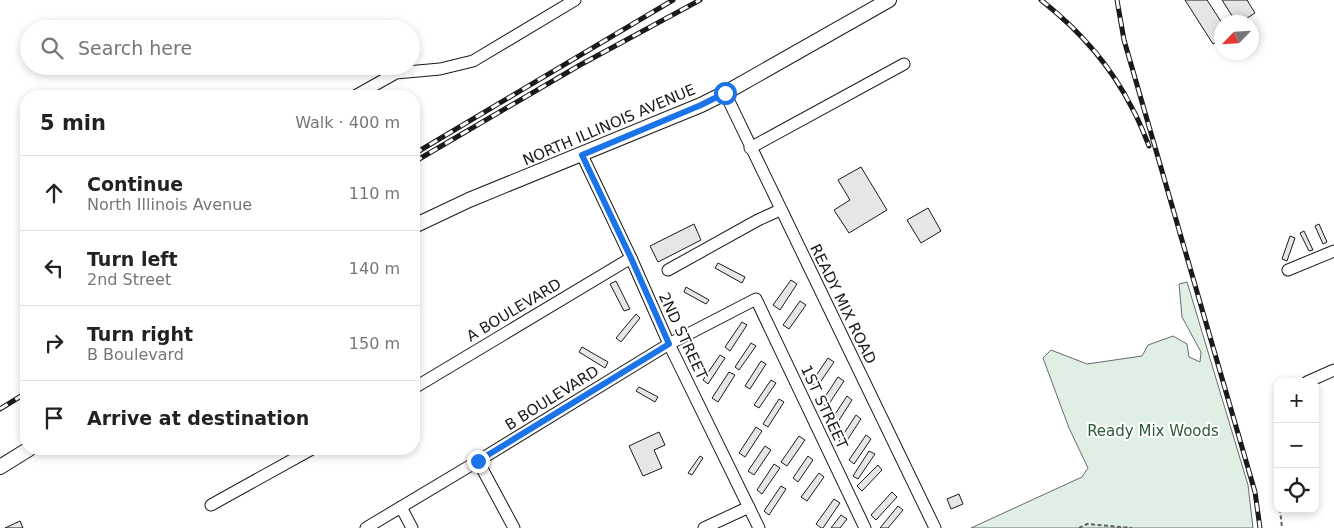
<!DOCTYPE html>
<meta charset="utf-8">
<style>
:root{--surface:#fff;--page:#f6f6f6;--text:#222;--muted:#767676;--line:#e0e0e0}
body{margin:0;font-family:"DejaVu Sans",sans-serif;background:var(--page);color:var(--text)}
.controls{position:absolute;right:15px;bottom:15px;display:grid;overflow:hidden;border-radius:10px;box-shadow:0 2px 8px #0003}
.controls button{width:45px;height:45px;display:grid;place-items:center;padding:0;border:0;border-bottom:1px solid var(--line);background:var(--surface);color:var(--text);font:25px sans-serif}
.compass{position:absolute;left:1214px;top:15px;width:45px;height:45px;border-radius:50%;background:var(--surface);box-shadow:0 2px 8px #0003;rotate:245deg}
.stop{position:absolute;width:15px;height:15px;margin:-11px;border:4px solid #1a73e8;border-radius:50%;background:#fff}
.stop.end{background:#1a73e8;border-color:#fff;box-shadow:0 1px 5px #0008}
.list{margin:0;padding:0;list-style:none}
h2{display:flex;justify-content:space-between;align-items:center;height:65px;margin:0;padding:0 20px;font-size:21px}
h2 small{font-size:16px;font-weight:400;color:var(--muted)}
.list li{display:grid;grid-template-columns:32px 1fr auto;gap:15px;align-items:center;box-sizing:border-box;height:75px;padding:0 20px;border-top:1px solid var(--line)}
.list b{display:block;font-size:19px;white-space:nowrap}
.list p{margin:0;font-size:16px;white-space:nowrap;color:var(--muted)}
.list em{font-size:16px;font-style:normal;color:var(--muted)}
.icon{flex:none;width:28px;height:28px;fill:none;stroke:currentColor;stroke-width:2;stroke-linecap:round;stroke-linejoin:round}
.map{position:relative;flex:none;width:1334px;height:528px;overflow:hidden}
.search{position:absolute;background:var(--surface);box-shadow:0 2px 8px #0003;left:20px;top:20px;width:400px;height:55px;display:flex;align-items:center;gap:12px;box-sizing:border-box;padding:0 18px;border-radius:28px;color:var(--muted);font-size:19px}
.panel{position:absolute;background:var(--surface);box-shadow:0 2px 8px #0003;left:20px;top:90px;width:400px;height:365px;border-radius:20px}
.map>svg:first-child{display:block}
.green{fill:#e0efe3;stroke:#6a6a6a}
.building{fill:#e6e6e6;stroke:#1a1a1a}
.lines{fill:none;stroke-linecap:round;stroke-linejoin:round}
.minor-casing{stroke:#1a1a1a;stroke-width:13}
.major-casing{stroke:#1a1a1a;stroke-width:16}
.path{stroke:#5f5f5f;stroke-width:2;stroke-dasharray:4 2.5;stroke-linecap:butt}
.minor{stroke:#fff;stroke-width:11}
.major{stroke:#fff;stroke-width:14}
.rail-casing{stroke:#1a1a1a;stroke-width:5}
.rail{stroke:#fff;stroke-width:3;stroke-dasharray:9;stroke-linecap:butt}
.route{stroke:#1a73e8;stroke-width:6}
.labels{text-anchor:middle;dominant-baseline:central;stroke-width:4;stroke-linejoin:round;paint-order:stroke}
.street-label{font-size:15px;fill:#1a1a1a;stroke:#fff}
.park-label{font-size:15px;fill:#2b5a34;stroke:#fff}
</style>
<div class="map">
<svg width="1334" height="528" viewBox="0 0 1334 528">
<rect width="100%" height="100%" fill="#fff"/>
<polygon class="green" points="1187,282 1248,485 1253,528 971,528 1082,477 1088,468 1069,428 1043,358 1051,350 1087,364 1142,356 1148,345 1173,336 1187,344 1189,357 1200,362 1201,352 1182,317 1179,284"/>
<g class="building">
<polygon points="1185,0 1207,0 1222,23 1222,38 1213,44"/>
<polygon points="1222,0 1247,0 1255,13 1241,22 1236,22"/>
<polygon points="861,167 887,210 849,233 834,210 850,200 838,180"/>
<polygon points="928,208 941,231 921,243 907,220"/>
<polygon points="694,224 701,240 658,262 650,246"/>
<polygon points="1319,224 1327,242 1323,244 1315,226"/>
<polygon points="1304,231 1313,250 1309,251 1300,233"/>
<polygon points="1290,236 1295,238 1287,261 1282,259"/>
<polygon points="718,263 745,277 742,283 715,268"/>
<polygon points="791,280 797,284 780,310 773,305"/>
<polygon points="616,281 630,309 624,311 610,284"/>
<polygon points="686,287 709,300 706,304 684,292"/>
<polygon points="800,301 806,305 789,329 783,325"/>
<polygon points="636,314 640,318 621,342 616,338"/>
<polygon points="742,322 747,325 730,351 725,347"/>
<polygon points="751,343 756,346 739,370 735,367"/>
<polygon points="582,347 608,362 605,368 579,352"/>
<polygon points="720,355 725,358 708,384 703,380"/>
<polygon points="828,358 834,362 817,387 811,383"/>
<polygon points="761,361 766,364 750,389 745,386"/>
<polygon points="729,372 735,375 718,402 712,398"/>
<polygon points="838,377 844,381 827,407 821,403"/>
<polygon points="771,380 776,383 759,408 754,405"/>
<polygon points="639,387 658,397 655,402 636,391"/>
<polygon points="847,396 852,400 836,425 830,422"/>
<polygon points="779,399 784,402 768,427 763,424"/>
<polygon points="856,415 861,419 844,445 839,441"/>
<polygon points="756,427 762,431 745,457 739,453"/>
<polygon points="659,432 665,445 654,450 662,468 643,476 629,446"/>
<polygon points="866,435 871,439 854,464 849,460"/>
<polygon points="799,436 805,440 787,466 781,462"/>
<polygon points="765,446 771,450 754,475 748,471"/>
<polygon points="869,451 875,454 858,479 853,476"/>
<polygon points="700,456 703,458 692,475 688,473"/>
<polygon points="808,456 813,460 798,482 793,478"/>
<polygon points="774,464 780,468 762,494 757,490"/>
<polygon points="878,465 882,470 862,491 857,486"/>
<polygon points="819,473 824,477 807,501 801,497"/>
<polygon points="781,486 786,489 769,515 764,511"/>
<polygon points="892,492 897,497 876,520 871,515"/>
<polygon points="959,494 963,504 951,509 947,499"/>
<polygon points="834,499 840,503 823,528 821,528 816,524"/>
<polygon points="898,506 903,510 888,528 880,528"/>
<polygon points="841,515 847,519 840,528 831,528"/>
<polygon points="20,521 23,528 5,528"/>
</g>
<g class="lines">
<defs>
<g id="minor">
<polyline points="725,93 935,528"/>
<polyline points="355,96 396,73 440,69 473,61 575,0"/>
<polyline points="750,148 904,64"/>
<polyline points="582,155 631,258 669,344 759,528"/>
<polyline points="668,270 758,220 780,210"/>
<polyline points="1288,270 1334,251"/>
<polyline points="1307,382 1334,370"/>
<polyline points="414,388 631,258"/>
<polyline points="478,461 514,528"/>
<polyline points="211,505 312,449"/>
<polyline points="401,507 412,528"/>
<polyline points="366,528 478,461 669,344 756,299 865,528"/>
<polyline points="704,528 749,507"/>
</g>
<g id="major">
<polyline points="414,226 469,200 701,105 725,93 889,0"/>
<polyline points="0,467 29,449"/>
</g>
</defs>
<use href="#minor" class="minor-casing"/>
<use href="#major" class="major-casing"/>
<g class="path">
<polyline points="1280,509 1282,528"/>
<polyline points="1079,528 1087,524 1132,528"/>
</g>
<use href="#minor" class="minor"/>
<use href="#major" class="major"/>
<defs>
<g id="rail">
<path d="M 1041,0 C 1079,30 1110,64 1132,108 C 1139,120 1144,134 1149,146"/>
<polyline points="1117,0 1124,40 1255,492 1260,528"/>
<polyline points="414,154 673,0"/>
<polyline points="414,162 580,65 700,0"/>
<polyline points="0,409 26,393"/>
</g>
</defs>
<use href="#rail" class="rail-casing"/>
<use href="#rail" class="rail"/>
</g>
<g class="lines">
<polyline class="route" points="478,461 669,344 631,258 582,155 701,105 725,93"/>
</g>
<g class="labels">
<g class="street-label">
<text transform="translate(609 125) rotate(-23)">NORTH ILLINOIS AVENUE</text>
<text transform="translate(843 304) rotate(64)">READY MIX ROAD</text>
<text transform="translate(514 310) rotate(-31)">A BOULEVARD</text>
<text transform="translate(683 336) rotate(65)">2ND STREET</text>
<text transform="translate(552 398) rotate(-32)">B BOULEVARD</text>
<text transform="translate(824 407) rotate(65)">1ST STREET</text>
</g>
<g class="park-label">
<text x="1153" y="431">Ready Mix Woods</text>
</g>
</g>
</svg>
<div class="controls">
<button>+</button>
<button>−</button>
<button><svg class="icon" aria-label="locate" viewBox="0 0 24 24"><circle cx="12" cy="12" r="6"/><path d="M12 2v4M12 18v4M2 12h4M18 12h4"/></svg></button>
</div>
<svg class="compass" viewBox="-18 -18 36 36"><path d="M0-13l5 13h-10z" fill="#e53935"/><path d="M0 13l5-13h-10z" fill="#767676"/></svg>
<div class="stop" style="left:725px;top:93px"></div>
<div class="stop end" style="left:478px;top:461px"></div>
<div class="search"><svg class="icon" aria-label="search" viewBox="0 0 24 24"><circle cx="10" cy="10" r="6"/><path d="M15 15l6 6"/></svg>Search here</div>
<section class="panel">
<h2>5 min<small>Walk · 400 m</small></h2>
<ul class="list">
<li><svg class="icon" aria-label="ahead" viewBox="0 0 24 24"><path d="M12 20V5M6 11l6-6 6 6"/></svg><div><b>Continue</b><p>North Illinois Avenue</p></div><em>110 m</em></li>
<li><svg class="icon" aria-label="left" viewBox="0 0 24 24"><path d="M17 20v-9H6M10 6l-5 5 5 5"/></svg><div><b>Turn left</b><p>2nd Street</p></div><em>140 m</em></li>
<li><svg class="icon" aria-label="right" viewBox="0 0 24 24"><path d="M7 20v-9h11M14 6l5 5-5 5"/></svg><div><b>Turn right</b><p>B Boulevard</p></div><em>150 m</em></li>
<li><svg class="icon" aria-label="arrive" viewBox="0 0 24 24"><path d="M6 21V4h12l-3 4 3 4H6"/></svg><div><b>Arrive at destination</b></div></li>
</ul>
</section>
</div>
